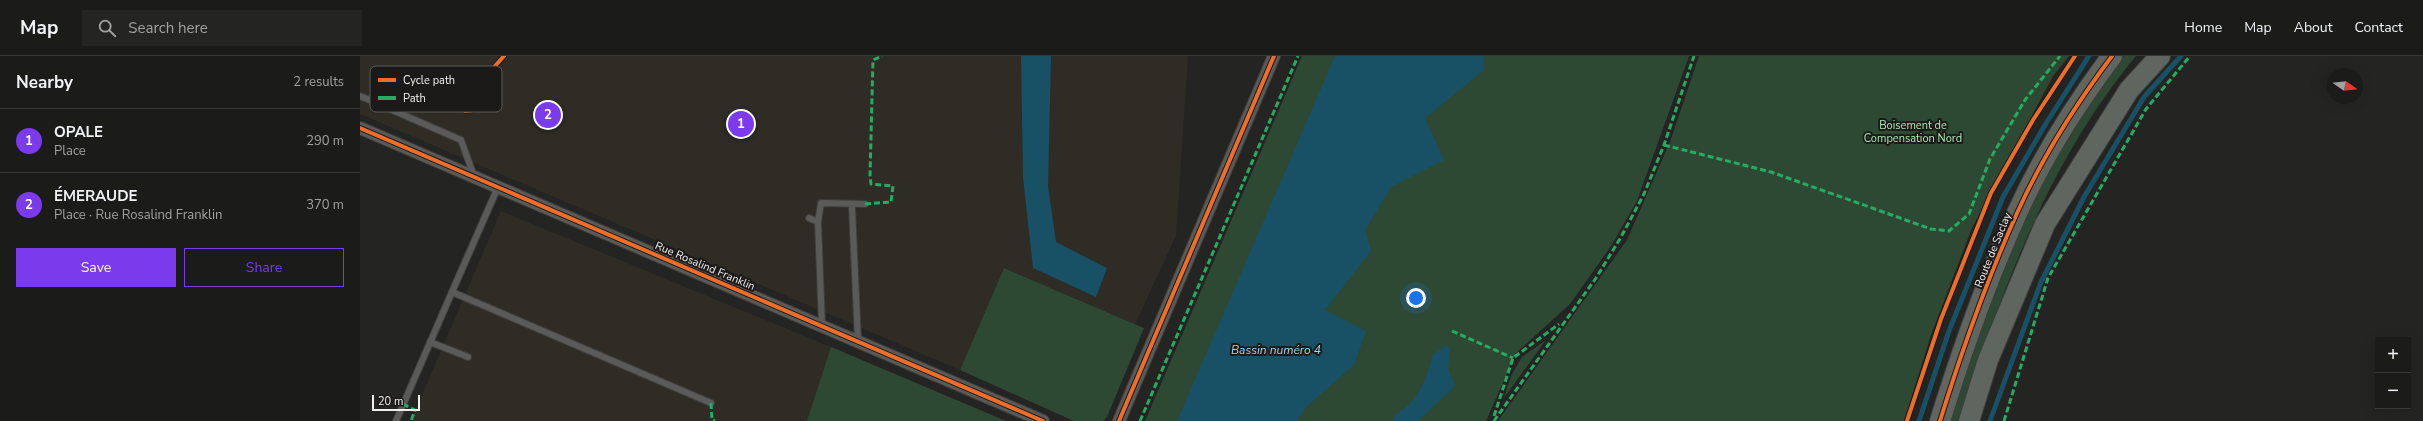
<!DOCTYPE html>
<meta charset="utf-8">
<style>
:root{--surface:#1b1b1a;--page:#242423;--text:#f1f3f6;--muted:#a0a1a2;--line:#393939;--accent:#7c3aed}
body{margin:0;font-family:"Nunito Sans",sans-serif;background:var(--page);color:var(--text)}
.controls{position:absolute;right:12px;bottom:12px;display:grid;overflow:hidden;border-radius:0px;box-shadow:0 4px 16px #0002}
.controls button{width:36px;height:36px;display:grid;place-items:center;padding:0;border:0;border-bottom:1px solid var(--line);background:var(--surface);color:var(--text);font:20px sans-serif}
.compass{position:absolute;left:1967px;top:12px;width:36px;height:36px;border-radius:50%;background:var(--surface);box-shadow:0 4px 16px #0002;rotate:104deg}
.scale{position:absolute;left:12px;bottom:10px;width:48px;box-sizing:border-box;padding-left:4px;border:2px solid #f1f0ef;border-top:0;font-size:11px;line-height:14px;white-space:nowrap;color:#f1f0ef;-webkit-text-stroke:3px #1b1a18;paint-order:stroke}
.you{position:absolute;left:1056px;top:242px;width:14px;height:14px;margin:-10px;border:3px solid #fff;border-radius:50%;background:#1a73e8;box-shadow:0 0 0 6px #1a73e833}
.badge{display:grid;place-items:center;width:26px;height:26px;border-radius:50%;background:var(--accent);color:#fff;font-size:13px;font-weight:700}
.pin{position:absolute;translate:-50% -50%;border:2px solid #fff;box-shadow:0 1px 4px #0006}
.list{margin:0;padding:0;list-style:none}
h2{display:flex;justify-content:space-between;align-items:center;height:52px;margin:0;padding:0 16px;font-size:17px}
h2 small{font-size:13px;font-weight:400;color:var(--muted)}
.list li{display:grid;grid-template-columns:26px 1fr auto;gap:12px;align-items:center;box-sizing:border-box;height:64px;padding:0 16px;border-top:1px solid var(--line)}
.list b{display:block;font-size:15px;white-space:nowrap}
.list p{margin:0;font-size:13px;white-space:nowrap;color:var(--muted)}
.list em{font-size:13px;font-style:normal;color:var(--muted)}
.actions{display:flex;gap:8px;padding:12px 16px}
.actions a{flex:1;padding:9px 0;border:1px solid var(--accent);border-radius:0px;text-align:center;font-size:14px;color:var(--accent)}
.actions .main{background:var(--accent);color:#fff}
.icon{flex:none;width:22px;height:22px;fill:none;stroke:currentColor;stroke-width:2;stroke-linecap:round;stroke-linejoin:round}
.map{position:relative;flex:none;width:2063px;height:365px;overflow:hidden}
header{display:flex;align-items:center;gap:24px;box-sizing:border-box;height:56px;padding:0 20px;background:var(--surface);border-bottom:1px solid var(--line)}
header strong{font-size:19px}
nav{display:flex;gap:22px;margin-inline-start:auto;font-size:14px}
.search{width:280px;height:36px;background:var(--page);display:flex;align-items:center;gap:10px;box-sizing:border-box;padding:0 14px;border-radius:0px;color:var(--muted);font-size:15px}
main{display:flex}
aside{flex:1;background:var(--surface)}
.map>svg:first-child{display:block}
.built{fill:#2e2c25}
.green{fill:#2e4933}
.water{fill:#185065}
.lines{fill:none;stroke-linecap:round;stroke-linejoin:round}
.stream{stroke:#185065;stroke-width:5}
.lane-casing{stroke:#3e3e3d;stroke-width:8}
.street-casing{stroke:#3e3e3d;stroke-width:14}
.primary-casing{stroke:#3e3e3d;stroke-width:22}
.lane{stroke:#5a5a59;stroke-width:6}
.street{stroke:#5a5a59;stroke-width:12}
.primary{stroke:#5f655f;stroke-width:20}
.quiet{stroke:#26ab63;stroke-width:3;stroke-dasharray:6 3;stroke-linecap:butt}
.cycleway-casing{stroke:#1b1a18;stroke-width:6}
.cycleway{stroke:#ee6e29;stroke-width:4}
.labels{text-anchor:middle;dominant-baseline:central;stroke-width:4;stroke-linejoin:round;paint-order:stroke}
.park-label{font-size:11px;fill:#a7eab2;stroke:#1b1a18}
.street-label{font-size:11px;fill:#f1f0ef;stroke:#1b1a18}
.water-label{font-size:12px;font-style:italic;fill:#95d9fa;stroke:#1b1a18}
.key{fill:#1b1a18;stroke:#5b5a58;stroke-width:1}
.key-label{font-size:11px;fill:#f1f0ef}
</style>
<header>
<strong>Map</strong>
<div class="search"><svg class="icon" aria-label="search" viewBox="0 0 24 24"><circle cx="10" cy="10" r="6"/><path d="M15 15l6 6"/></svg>Search here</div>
<nav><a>Home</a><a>Map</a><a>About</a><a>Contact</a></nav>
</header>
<main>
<aside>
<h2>Nearby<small>2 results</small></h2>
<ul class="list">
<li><span class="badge">1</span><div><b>OPALE</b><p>Place</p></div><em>290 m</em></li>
<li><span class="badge">2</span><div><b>ÉMERAUDE</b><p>Place · Rue Rosalind Franklin</p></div><em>370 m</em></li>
</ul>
<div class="actions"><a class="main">Save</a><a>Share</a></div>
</aside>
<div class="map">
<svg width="2063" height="365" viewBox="0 0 2063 365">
<rect width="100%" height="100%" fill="#242423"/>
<g class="built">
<polygon points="0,0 828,0 816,180 775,268 644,212 600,314 0,58"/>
<polygon points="141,155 471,291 646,365 51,365"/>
</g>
<g class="green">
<polygon points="942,0 1329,0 1277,145 1251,190 1210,248 1156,297 1126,365 785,365"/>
<polygon points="1339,0 1709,0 1693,20 1612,172 1571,279 1544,365 1138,365 1267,184 1310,86"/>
<path d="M 1764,0 L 1776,0 C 1688,106 1641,236 1599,365 L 1590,365 C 1629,237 1678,105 1764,0 Z"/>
<polygon points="644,212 784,272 747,361 743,365 714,365 600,314"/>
<polygon points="1186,284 1144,342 1151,320 1162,301"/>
<polygon points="471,291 646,365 447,365"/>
</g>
<g class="water">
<polygon points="661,0 691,0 688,130 696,186 747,212 736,241 673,212 663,122"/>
<polygon points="975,0 1123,0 1124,14 1065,62 1084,104 1031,131 1005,174 1011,195 965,254 1006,275 994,309 946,351 937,365 817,365"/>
<path d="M 1088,289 L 1090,298 L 1088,312 L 1095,330 L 1058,365 L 1034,365 L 1035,359 C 1060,344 1065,325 1073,298 Z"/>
</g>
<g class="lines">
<g class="stream">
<polyline points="1559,365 1589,275 1643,141 1685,69 1729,0"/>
<polyline points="1630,365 1681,226 1724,141 1784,41 1821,0"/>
</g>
<defs>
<g id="lane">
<polyline points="0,40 101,84 114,120"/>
<polyline points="492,152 498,285"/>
<polyline points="449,162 458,166 462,270"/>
<polyline points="458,166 461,147 505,148"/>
<polyline points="92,236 138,131"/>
<polyline points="70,286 108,301"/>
<polyline points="36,365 92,236 351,347"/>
</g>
<g id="street">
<polyline points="0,72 683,365"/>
<polyline points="759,365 914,0"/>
</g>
<g id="primary">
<path d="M 1580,365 C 1602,294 1627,223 1658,155 C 1683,100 1716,48 1752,0"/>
<polyline points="1609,365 1628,304 1685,168 1769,34 1800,0"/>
</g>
</defs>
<use href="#lane" class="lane-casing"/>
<use href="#street" class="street-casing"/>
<use href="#primary" class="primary-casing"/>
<use href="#lane" class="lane"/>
<use href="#street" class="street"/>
<use href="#primary" class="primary"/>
<g class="quiet">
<polyline points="1304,89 1411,116 1571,173 1589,175 1609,158 1630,103 1665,44 1700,0"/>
<polyline points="505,148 531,146 533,130 511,128 510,119 513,4 522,0"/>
<polyline points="1092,275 1153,302"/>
<polyline points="351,347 352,364 355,365"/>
<polyline points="43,348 55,354 51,365"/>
<polyline points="1134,360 1153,302 1199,268"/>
<polyline points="780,365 938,0"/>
<polyline points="1134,365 1236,222 1261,181 1284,138 1304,89 1334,0"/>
<polyline points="1644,365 1688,222 1786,53 1830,0"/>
</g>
<defs>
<g id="cycleway">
<polyline points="105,55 114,54 117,51 128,18 144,0"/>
<polyline points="0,72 683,365"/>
<polyline points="759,365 914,0"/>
<polyline points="1547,365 1581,263 1631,137 1673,64 1715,0"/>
<path d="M 1580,365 C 1602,294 1627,223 1658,155 C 1683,100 1716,48 1752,0"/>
</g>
</defs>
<use href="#cycleway" class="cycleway-casing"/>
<use href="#cycleway" class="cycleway"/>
</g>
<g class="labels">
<g class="park-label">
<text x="1553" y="69">Boisement de<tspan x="1553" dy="13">Compensation Nord</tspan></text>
</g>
<g class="street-label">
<text transform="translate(1633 194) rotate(-68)">Route de Saclay</text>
<text transform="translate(345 210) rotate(23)">Rue Rosalind Franklin</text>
</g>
<g class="water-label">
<text x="916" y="294">Bassin numéro 4</text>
</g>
</g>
<rect x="10" y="10" width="132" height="46" rx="6" class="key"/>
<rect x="18" y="22" width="18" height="4" fill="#ee6e29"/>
<rect x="18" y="40" width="18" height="4" fill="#26ab63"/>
<g class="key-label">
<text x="43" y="28">Cycle path</text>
<text x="43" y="46">Path</text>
</g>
</svg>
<div class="controls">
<button>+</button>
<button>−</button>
</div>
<svg class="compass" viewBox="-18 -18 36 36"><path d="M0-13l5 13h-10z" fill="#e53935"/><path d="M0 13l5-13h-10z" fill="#a0a1a2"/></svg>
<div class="scale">20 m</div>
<div class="you"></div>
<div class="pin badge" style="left:381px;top:68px">1</div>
<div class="pin badge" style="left:188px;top:59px">2</div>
</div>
</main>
